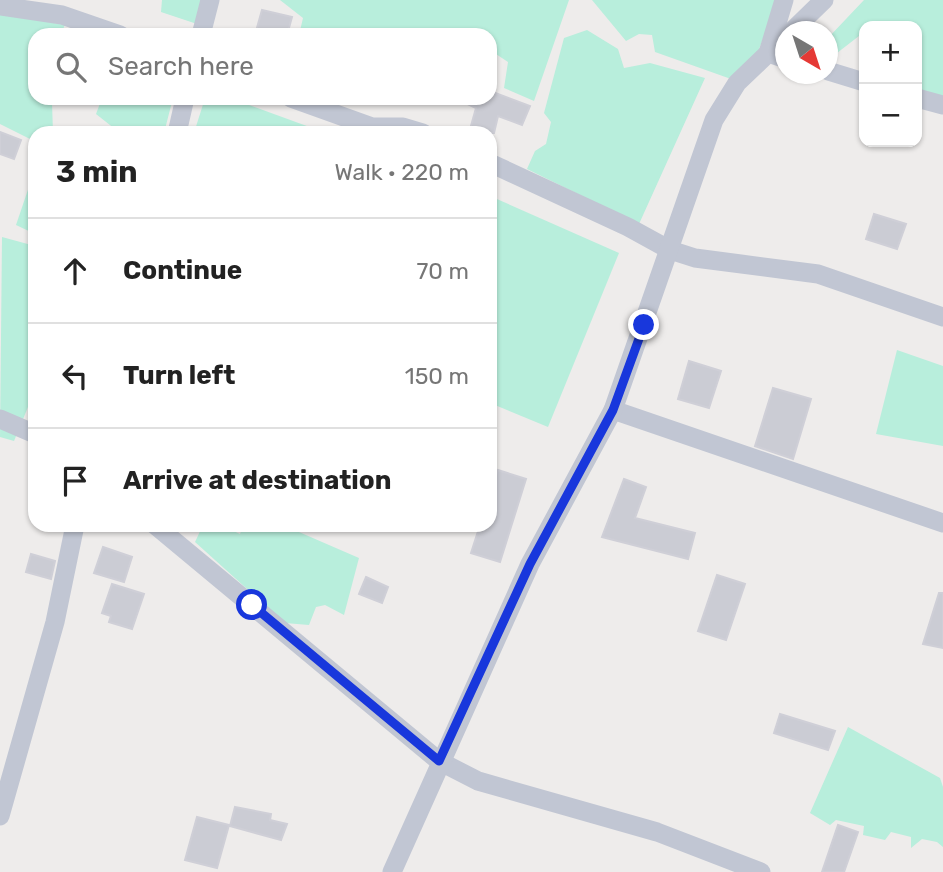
<!DOCTYPE html>
<meta charset="utf-8">
<style>
:root{--surface:#fff;--page:#f6f6f6;--text:#222;--muted:#767676;--line:#e0e0e0}
body{margin:0;font-family:Rubik,sans-serif;background:var(--page);color:var(--text)}
.controls{position:absolute;right:21px;top:21px;display:grid;overflow:hidden;border-radius:14px;box-shadow:0 2px 5px #0004}
.controls button{width:63px;height:63px;display:grid;place-items:center;padding:0;border:0;border-bottom:2px solid var(--line);background:var(--surface);color:var(--text);font:35px sans-serif}
.compass{position:absolute;left:775px;top:21px;width:63px;height:63px;border-radius:50%;background:var(--surface);box-shadow:0 2px 5px #0004;rotate:141deg}
.stop{position:absolute;width:21px;height:21px;margin:-16px;border:5px solid #1837dc;border-radius:50%;background:#fff}
.stop.end{background:#1837dc;border-color:#fff;box-shadow:0 2px 7px #0008}
.list{margin:0;padding:0;list-style:none}
h2{display:flex;justify-content:space-between;align-items:center;height:91px;margin:0;padding:0 28px;font-size:30px}
h2 small{font-size:23px;font-weight:400;color:var(--muted)}
.list li{display:grid;grid-template-columns:46px 1fr auto;gap:21px;align-items:center;box-sizing:border-box;height:105px;padding:0 28px;border-top:2px solid var(--line)}
.list b{display:block;font-size:26px;white-space:nowrap}
.list em{font-size:23px;font-style:normal;color:var(--muted)}
.icon{flex:none;width:38px;height:38px;fill:none;stroke:currentColor;stroke-width:2;stroke-linecap:round;stroke-linejoin:round}
.map{position:relative;flex:none;width:943px;height:872px;overflow:hidden}
.search{position:absolute;background:var(--surface);box-shadow:0 2px 5px #0004;left:28px;top:28px;width:469px;height:77px;display:flex;align-items:center;gap:18px;box-sizing:border-box;padding:0 24px;border-radius:21px;color:var(--muted);font-size:26px}
.panel{position:absolute;background:var(--surface);box-shadow:0 2px 5px #0004;left:28px;top:126px;width:469px;height:406px;border-radius:21px}
.map>svg:first-child{display:block}
.green{fill:#b8eedc}
.building{fill:#cbccd4;stroke:#cfcfd7;stroke-width:2}
.lines{fill:none;stroke-linecap:round;stroke-linejoin:round}
.minor{stroke:#c1c6d3;stroke-width:19}
.route{stroke:#1837dc;stroke-width:9}
</style>
<div class="map">
<svg width="943" height="872" viewBox="0 0 943 872">
<rect width="100%" height="100%" fill="#eeeceb"/>
<g class="green">
<polygon points="162,0 203,0 197,24 161,12"/>
<polygon points="280,0 569,0 534,101 504,88 508,62 493,52 490,54 490,35 394,35 383,30 379,35 353,30 351,35 299,35 303,18"/>
<polygon points="592,0 777,0 757,55 731,79 655,52 652,35 639,34 626,41"/>
<polygon points="864,0 943,0 943,101 917,92 917,26 864,26 864,42 859,36 837,53 828,47 828,38"/>
<polygon points="0,13 65,25 60,35 35,35 35,98 68,98 52,102 53,133 35,133 35,162 30,152 30,139 0,124"/>
<polygon points="587,30 618,49 624,68 650,63 705,78 639,224 527,169 535,151 546,144 551,122 544,113 564,38"/>
<polygon points="102,98 173,98 164,133 113,133 115,129 96,114"/>
<polygon points="205,98 230,98 326,133 194,133"/>
<polygon points="35,169 35,234 16,225"/>
<polygon points="490,196 619,253 548,427 490,403"/>
<polygon points="2,237 35,246 35,390 14,441 0,437"/>
<polygon points="897,350 943,366 943,446 876,434"/>
<polygon points="203,525 221,525 240,534 243,525 301,525 299,532 359,558 344,615 325,605 316,607 309,625 285,623 195,542"/>
<polygon points="848,727 940,778 943,787 943,847 937,842 922,839 911,848 911,837 891,832 885,840 863,835 864,826 836,820 830,825 810,813"/>
</g>
<g class="building">
<polygon points="262,10 292,17 287,35 255,35"/>
<polygon points="490,91 530,106 522,125 498,116 494,133 469,133 476,108 455,98 490,98"/>
<polygon points="0,132 21,140 14,159 0,154"/>
<polygon points="874,214 906,224 897,249 866,239"/>
<polygon points="689,361 721,371 709,408 678,399"/>
<polygon points="773,388 811,399 793,459 755,446"/>
<polygon points="498,470 526,479 500,562 471,553 480,525 490,525 490,494"/>
<polygon points="624,479 646,487 635,518 695,533 688,559 602,537"/>
<polygon points="103,547 132,557 124,582 94,573"/>
<polygon points="31,554 55,561 51,579 26,572"/>
<polygon points="717,575 745,584 726,640 698,631"/>
<polygon points="366,577 388,587 382,603 359,594"/>
<polygon points="112,584 144,594 132,629 109,622 111,616 102,613"/>
<polygon points="939,593 943,593 943,648 923,644"/>
<polygon points="780,714 835,731 828,750 774,733"/>
<polygon points="235,807 271,814 270,820 287,824 281,840 230,826"/>
<polygon points="197,817 229,825 217,868 185,860"/>
<polygon points="838,825 858,832 844,872 822,872"/>
</g>
<g class="lines">
<g class="minor">
<polyline points="784,0 768,53 786,59"/>
<polyline points="0,6 62,15 120,35"/>
<polyline points="791,32 824,0"/>
<polyline points="201,35 210,0"/>
<polyline points="828,71 864,82"/>
<polyline points="291,98 372,127 403,127 423,133"/>
<polyline points="917,98 943,105"/>
<polyline points="177,133 185,98"/>
<polyline points="490,163 628,227 670,250 695,258 818,274 943,317"/>
<polyline points="613,410 943,523"/>
<polyline points="0,419 35,434"/>
<polyline points="155,525 439,761 478,781 657,832 761,872"/>
<polyline points="0,816 55,622 75,525"/>
<polyline points="392,872 530,564 613,410 714,120 737,83 786,36"/>
</g>
</g>
<g class="lines">
<polyline class="route" points="252,605 439,761 530,564 613,410 644,325"/>
</g>
</svg>
<div class="controls">
<button>+</button>
<button>−</button>
</div>
<svg class="compass" viewBox="-18 -18 36 36"><path d="M0-13l5 13h-10z" fill="#e53935"/><path d="M0 13l5-13h-10z" fill="#767676"/></svg>
<div class="stop" style="left:252px;top:605px"></div>
<div class="stop end" style="left:644px;top:325px"></div>
<div class="search"><svg class="icon" aria-label="search" viewBox="0 0 24 24"><circle cx="10" cy="10" r="6"/><path d="M15 15l6 6"/></svg>Search here</div>
<section class="panel">
<h2>3 min<small>Walk · 220 m</small></h2>
<ul class="list">
<li><svg class="icon" aria-label="ahead" viewBox="0 0 24 24"><path d="M12 20V5M6 11l6-6 6 6"/></svg><div><b>Continue</b></div><em>70 m</em></li>
<li><svg class="icon" aria-label="left" viewBox="0 0 24 24"><path d="M17 20v-9H6M10 6l-5 5 5 5"/></svg><div><b>Turn left</b></div><em>150 m</em></li>
<li><svg class="icon" aria-label="arrive" viewBox="0 0 24 24"><path d="M6 21V4h12l-3 4 3 4H6"/></svg><div><b>Arrive at destination</b></div></li>
</ul>
</section>
</div>
